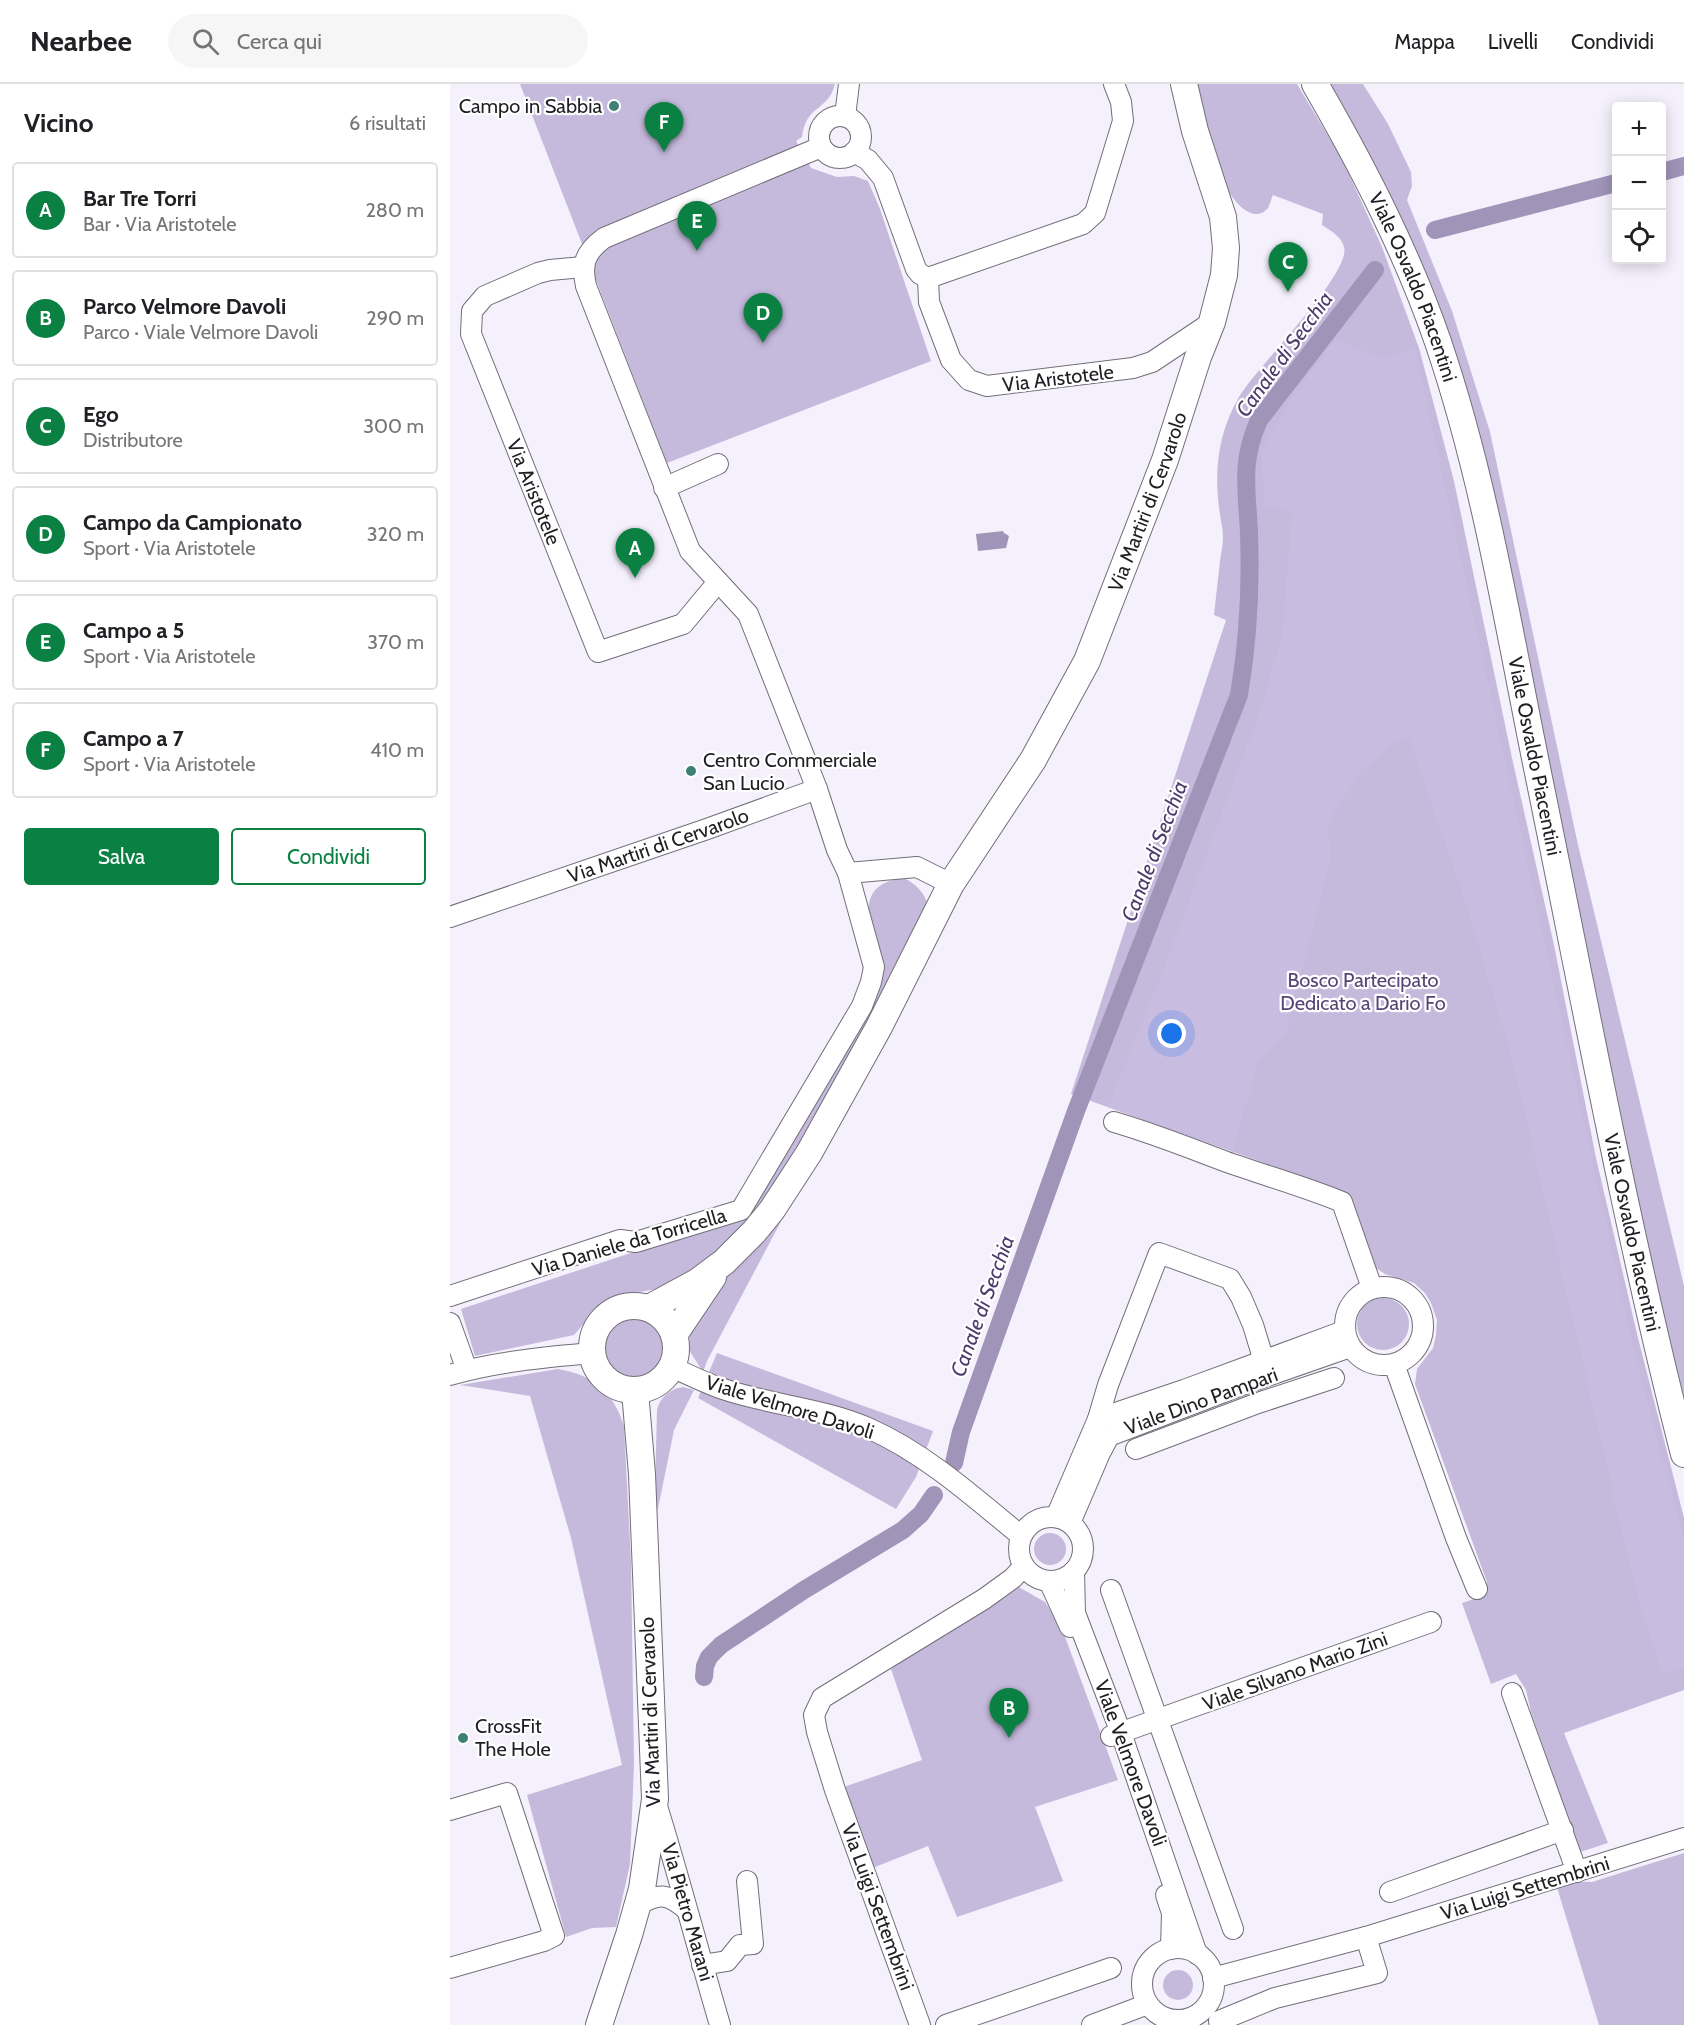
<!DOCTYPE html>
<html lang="it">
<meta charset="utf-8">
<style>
:root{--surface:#fff;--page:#f6f6f6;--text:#202124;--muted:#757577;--line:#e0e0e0;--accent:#0b8043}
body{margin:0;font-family:Cabin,sans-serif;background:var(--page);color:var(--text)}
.controls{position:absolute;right:18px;top:18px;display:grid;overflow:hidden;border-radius:6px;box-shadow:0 3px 15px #0003}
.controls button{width:54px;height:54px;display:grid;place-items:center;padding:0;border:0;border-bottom:2px solid var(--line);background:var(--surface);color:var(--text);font:30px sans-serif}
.you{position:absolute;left:722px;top:950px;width:21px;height:21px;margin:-15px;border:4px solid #fff;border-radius:50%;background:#1a73e8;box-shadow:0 0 0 9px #1a73e833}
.badge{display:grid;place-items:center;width:39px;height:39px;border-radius:50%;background:var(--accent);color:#fff;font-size:20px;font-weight:700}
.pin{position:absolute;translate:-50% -50px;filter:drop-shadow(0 2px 3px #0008)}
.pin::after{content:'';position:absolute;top:32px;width:21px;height:18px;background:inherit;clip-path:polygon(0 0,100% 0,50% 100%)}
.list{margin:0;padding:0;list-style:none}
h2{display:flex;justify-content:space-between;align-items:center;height:78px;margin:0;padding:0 24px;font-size:26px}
h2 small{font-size:20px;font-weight:400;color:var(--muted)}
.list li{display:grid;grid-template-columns:39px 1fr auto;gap:18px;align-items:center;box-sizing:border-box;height:96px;margin:0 12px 12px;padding:0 12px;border:2px solid var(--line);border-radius:6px}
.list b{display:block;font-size:22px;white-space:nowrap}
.list p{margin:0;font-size:20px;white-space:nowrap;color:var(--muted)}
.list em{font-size:20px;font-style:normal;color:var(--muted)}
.actions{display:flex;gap:12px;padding:18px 24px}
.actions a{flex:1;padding:14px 0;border:2px solid var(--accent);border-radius:6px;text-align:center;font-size:21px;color:var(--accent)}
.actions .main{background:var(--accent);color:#fff}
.icon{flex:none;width:33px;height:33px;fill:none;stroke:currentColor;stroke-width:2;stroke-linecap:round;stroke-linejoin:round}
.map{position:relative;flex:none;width:1234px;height:1941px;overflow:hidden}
header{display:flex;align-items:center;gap:36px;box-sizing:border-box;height:84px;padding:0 30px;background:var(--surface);border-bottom:2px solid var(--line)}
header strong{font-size:28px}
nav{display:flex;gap:33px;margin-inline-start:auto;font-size:21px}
.search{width:420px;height:54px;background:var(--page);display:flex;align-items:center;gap:15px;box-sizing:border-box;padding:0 21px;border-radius:33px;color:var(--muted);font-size:22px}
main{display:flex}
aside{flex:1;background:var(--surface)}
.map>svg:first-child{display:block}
.green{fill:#c5badc}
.forest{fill:#c8bce1}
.water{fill:#a094b8}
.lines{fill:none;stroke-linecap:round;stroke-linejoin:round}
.canal{stroke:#a094b8;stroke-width:18}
.minor-casing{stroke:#726e79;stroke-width:22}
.major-casing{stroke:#726e79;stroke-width:28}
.minor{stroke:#fff;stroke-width:20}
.major{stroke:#fff;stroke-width:26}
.poi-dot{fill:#3e8174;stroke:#fff;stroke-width:2}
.labels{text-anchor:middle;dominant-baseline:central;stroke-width:4.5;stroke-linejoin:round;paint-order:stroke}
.poi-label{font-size:20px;fill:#1f1e22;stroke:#fff;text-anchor:start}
.street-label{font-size:20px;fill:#1f1e22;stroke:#fff}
.park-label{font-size:20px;fill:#574476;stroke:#fff}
.water-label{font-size:21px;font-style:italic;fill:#4e3b6d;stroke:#fff}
</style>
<header>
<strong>Nearbee</strong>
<div class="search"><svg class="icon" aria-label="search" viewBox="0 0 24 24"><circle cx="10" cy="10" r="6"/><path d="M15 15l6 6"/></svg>Cerca qui</div>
<nav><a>Mappa</a><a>Livelli</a><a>Condividi</a></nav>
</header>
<main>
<aside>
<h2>Vicino<small>6 risultati</small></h2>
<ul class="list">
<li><span class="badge">A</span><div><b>Bar Tre Torri</b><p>Bar · Via Aristotele</p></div><em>280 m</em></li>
<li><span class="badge">B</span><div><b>Parco Velmore Davoli</b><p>Parco · Viale Velmore Davoli</p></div><em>290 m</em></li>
<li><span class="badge">C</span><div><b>Ego</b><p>Distributore</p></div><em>300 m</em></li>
<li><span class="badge">D</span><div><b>Campo da Campionato</b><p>Sport · Via Aristotele</p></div><em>320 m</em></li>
<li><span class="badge">E</span><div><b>Campo a 5</b><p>Sport · Via Aristotele</p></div><em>370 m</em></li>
<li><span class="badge">F</span><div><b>Campo a 7</b><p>Sport · Via Aristotele</p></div><em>410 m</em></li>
</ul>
<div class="actions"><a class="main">Salva</a><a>Condividi</a></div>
</aside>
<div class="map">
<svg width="1234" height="1941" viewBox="0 0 1234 1941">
<rect width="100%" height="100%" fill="#f4f0fc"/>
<g class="green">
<path d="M 70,0 L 385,0 C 378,28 356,20 352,53 L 346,57 L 361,84 L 387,93 L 404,92 L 418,97 L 430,125 L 481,277 L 217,379 Z"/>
<path d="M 745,0 L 847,0 L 892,75 L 932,163 L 969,264 L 1004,397 L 1062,674 L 1104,861 L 1146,1074 L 1188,1254 L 1234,1434 L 1234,1606 L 1114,1649 L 1158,1759 L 1130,1768 L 1081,1628 L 1076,1606 L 1066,1590 L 1041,1600 L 1012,1519 L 1033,1512 L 1037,1498 L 965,1300 L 967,1285 L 983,1264 L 986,1251 L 987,1236 L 981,1219 L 975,1209 L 964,1199 L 935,1190 L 920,1180 L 898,1109 L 621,1010 L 776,536 L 764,531 C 766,513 768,495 770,477 C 771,469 773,462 773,454 C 773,444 770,433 769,423 C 764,384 769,347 789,313 C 805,285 902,189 894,163 C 892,153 880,146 872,141 L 873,130 L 823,111 C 821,115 820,121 818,124 C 804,141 784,118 778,106 C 765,77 757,45 747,16 Z"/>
<polygon points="880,0 913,0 938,40 961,88 962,102 957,116 1002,227 1040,348 1128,761 1234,1202 1234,1315 1214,1238 1188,1118 1041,402 1019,314 981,205 941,112"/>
<path d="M 454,794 C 467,801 473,807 478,821 L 426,923 L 327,1100 L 285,1154 L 233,1193 L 213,1204 L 166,1212 L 149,1222 L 124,1251 L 25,1272 L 11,1225 L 284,1135 L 313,1108 L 432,894 L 419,833 C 416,807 430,797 454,794 Z"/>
<polygon points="336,1128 257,1277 253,1288 239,1266 240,1237 252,1216"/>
<circle cx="933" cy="1240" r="26"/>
<circle cx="184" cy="1264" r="31"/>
<polygon points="267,1269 483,1347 466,1393 446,1425 248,1314"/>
<path d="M 108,1285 C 143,1291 163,1307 174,1342 L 181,1478 L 184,1680 L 180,1780 L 166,1843 L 142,1844 L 116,1853 L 77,1711 L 172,1681 L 121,1454 L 80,1312 L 10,1301 Z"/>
<path d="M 233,1303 L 244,1306 L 224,1346 L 204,1444 L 207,1326 C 210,1313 220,1305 233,1303 Z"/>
<circle cx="600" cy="1465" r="16"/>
<polygon points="565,1501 595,1518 611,1542 668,1696 585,1723 613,1797 507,1833 478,1762 415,1787 385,1706 472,1676 441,1585 528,1519"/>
<polygon points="1234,1769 1234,1941 1149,1941 1105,1797 1142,1798"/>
<circle cx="728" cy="1901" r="15"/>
</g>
<polygon class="forest" points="886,255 930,274 965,265 1186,1276 1234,1455 1234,1583 1212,1589 1186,1507 1062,974 1017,822 959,654 945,658 910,688 878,739 880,774 836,948 808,976 783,1067 658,1023 715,882 813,619 832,551 842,427 814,423 812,366 846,307"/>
<polygon class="water" points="553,447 554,449 559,452 556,464 528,467 526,450"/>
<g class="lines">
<g class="canal">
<polyline points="1212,88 1234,82"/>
<polyline points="985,146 1166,99"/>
<path d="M 504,1379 L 511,1348 L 626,1027 L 789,611 C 798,558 801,503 799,449 C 797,405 790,378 809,336 L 925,186"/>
<polyline points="254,1593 255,1582 259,1573 271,1561 354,1506 453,1446 471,1430 484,1411"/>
</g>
<defs>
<g id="minor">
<circle cx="390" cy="53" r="21"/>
<polyline points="395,32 399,0"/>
<path d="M 371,63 L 154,154 C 135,168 131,180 136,202 L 240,467 L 298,530 L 367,705 L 387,766 L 398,789"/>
<polyline points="404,68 418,76 433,94 466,185 470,190 478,194 633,140 645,129 673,37 671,18 664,0"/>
<polyline points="133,183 100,186 88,189 35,212 22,227 21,250 148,568 233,540 268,498"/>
<polyline points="478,194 479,218 501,276 519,296 537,302 683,284 702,278 762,238"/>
<polyline points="214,404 268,380"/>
<path id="s1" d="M 0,833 L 257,745 L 367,705"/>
<path d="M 664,1038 C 702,1049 737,1063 774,1077 C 813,1091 853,1102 892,1118 L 922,1204"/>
<circle cx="934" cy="1242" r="39"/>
<polyline points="0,1212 170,1156 186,1158 291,1126 412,922 421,898 424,883 398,789 467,783 501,800"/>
<polyline points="0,1239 17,1286"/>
<polyline points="944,1280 1006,1454 1027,1505"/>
<path d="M 222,1283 C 239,1291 255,1299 273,1305 C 320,1321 372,1324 418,1344 C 475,1369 524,1413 571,1452"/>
<path d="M 0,1291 C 45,1278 95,1273 142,1269"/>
<polyline points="648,1335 658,1301 709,1169 780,1195 791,1213 803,1241 814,1277"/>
<polyline points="686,1365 808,1319 884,1294"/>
<polyline points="606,1433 648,1335 734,1306 894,1247"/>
<circle cx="601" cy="1465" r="32"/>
<polyline points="620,1439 650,1369 659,1352 800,1298 900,1263"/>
<polyline points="624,1487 625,1529 671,1649 747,1870"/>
<polyline points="599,1497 620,1543"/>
<polyline points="661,1506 783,1845"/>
<polyline points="1062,1609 1127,1788"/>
<polyline points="661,1652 981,1538"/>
<path d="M 206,1719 C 229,1792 248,1867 270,1941"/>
<polyline points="0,1726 57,1709 104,1852 94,1857 0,1884"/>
<polyline points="940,1808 1113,1746"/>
<polyline points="716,1811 722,1829 721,1865"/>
<path d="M 188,1821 C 209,1809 217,1809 236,1825"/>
<circle cx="728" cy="1900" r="36"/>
<polyline points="252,1881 277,1877 290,1861 303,1860 297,1797"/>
<polyline points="763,1894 916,1853 1234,1754"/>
<polyline points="470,1941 385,1706 367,1648 364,1631 372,1614 534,1515 563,1494 574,1482"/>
<polyline points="496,1941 661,1884"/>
<polyline points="642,1941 698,1920"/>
<polyline points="771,1941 769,1937 825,1914 927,1889 916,1853"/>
</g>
<g id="major">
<path id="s2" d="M 865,0 C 913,83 957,168 988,258 C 1035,396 1058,542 1087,684 C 1134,913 1176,1144 1234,1370"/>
<circle cx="184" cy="1264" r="42"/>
<path id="s3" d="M 199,1224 L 247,1198 L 274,1178 L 304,1148 L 322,1126 L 359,1069 L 429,943 L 501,800 L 583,676 L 637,577 L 715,376 L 748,273 L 762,238 L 774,191 L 776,164 L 773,133 L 745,47 L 734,0"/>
<polyline points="224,1251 263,1193"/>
<polyline points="149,1941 179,1851 192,1805 205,1715 192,1390 185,1307"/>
</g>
</defs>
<use href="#minor" class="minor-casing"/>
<use href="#major" class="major-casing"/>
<use href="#minor" class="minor"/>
<use href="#major" class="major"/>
</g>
<g class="poi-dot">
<circle cx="164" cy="22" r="6"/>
<circle cx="241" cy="687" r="6"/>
<circle cx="13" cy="1654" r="6"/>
</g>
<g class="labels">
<g class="poi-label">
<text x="152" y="22" text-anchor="end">Campo in Sabbia</text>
<text x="253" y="676">Centro Commerciale<tspan x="253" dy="23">San Lucio</tspan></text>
<text x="25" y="1642">CrossFit<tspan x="25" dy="23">The Hole</tspan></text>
</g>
<g class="street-label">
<text stroke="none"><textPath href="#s2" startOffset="226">Viale Osvaldo Piacentini</textPath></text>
<text transform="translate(608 294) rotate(-7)">Via Aristotele</text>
<text transform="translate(84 408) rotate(68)">Via Aristotele</text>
<text stroke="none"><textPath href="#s3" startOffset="963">Via Martiri di Cervarolo</textPath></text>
<text stroke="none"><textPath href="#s2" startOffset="712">Viale Osvaldo Piacentini</textPath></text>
<text stroke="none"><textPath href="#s1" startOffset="220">Via Martiri di Cervarolo</textPath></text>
<text stroke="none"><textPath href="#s2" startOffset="1198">Viale Osvaldo Piacentini</textPath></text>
<text transform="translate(179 1158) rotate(-16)">Via Daniele da Torricella</text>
<text transform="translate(751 1317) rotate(-20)">Viale Dino Pampari</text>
<text transform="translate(340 1323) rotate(17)">Viale Velmore Davoli</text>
<text transform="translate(845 1587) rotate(-20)">Viale Silvano Mario Zini</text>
<text transform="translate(200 1628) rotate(-92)">Via Martiri di Cervarolo</text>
<text transform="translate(681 1679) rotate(70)">Viale Velmore Davoli</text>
<text transform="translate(1075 1804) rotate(-17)">Via Luigi Settembrini</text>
<text transform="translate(428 1823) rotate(70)">Via Luigi Settembrini</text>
<text transform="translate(238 1828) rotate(74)">Via Pietro Marani</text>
</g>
<g class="park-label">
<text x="913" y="896">Bosco Partecipato<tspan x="913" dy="23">Dedicato a Dario Fo</tspan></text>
</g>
<g class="water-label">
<text transform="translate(834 270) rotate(-54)">Canale di Secchia</text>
<text transform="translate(704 767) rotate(-69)">Canale di Secchia</text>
<text transform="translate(532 1222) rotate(-70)">Canale di Secchia</text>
</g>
</g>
</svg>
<div class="controls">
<button>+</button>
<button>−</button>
<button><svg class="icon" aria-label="locate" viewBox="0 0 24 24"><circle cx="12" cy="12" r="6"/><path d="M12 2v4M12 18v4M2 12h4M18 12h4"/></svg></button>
</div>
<div class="you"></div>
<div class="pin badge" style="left:185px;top:494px">A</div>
<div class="pin badge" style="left:559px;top:1654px">B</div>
<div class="pin badge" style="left:838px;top:208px">C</div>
<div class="pin badge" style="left:313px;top:259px">D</div>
<div class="pin badge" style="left:247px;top:167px">E</div>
<div class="pin badge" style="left:214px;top:68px">F</div>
</div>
</main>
